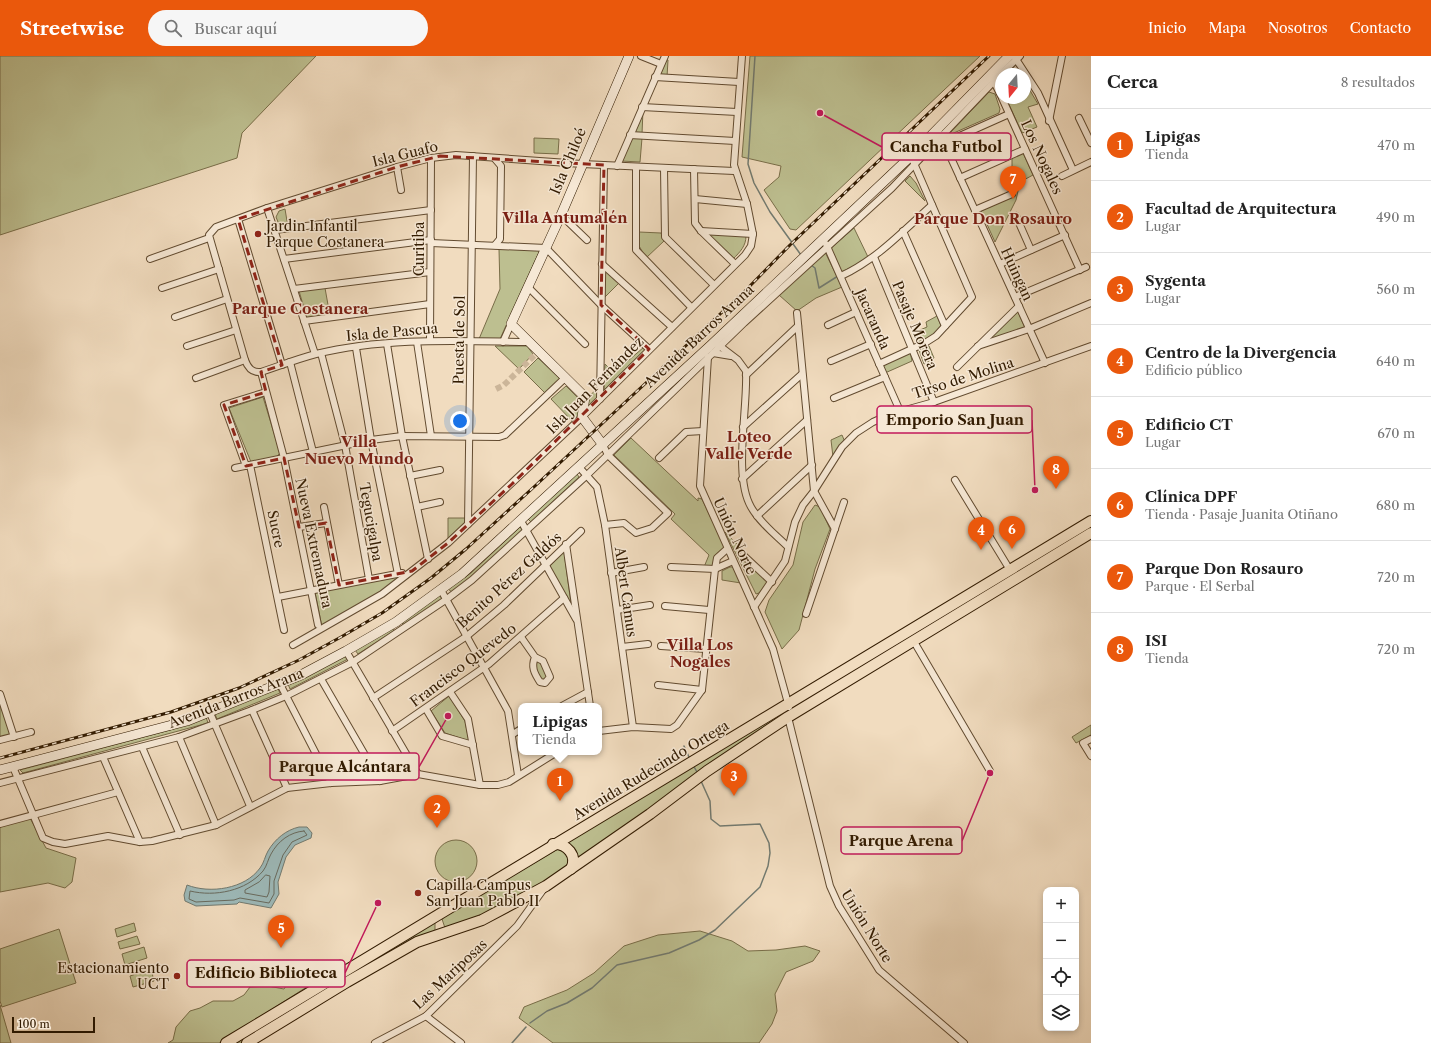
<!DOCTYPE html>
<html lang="es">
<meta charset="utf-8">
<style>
:root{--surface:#fff;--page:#f6f6f6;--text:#222;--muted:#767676;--line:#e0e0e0;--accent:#ea580c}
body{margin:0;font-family:"Libre Caslon Text",serif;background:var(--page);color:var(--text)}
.controls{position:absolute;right:12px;bottom:12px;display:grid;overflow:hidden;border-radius:8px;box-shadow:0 2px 6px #0003}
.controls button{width:36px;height:36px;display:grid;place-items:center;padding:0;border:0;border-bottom:1px solid var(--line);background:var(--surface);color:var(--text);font:20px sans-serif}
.compass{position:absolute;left:995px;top:12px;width:36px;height:36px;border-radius:50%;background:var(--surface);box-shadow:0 2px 6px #0003;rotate:198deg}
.scale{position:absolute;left:12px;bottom:10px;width:83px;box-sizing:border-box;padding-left:4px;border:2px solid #321b01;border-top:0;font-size:11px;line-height:14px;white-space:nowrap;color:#321b01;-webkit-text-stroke:3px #f6e8d5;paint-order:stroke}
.you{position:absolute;left:460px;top:365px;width:14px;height:14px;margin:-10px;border:3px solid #fff;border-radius:50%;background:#1a73e8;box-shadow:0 0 0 6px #1a73e833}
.badge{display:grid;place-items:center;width:26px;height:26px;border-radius:50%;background:var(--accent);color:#fff;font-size:13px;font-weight:700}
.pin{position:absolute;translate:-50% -33px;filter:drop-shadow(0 1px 2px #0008)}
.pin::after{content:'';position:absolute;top:21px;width:14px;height:12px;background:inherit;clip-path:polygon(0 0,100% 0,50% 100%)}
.popup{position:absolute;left:518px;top:647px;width:84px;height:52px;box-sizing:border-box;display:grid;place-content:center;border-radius:8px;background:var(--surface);filter:drop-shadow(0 1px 3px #0005);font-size:13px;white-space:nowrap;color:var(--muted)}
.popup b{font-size:15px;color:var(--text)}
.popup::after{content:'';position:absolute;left:50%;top:100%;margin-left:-8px;border:8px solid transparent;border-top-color:var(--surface)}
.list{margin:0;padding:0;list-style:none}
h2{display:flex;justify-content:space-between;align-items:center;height:52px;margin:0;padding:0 16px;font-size:17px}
h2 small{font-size:13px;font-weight:400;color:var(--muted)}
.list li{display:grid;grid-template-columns:26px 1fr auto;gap:12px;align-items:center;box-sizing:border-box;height:72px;padding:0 16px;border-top:1px solid var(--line)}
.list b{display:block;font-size:15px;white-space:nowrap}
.list p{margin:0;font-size:13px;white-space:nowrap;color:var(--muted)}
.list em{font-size:13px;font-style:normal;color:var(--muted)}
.icon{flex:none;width:22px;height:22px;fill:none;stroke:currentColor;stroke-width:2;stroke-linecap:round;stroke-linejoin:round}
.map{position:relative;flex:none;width:1091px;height:987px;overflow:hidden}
header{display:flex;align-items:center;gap:24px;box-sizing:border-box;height:56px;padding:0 20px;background:var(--accent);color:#fff}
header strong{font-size:19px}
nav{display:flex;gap:22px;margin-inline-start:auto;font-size:14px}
.search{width:280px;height:36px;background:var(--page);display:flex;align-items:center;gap:10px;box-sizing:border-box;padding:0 14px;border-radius:22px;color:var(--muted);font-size:15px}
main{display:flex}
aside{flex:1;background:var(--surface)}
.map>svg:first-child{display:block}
.green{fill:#bdbf90;stroke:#786d48}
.water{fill:#9dbaba;stroke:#727a70}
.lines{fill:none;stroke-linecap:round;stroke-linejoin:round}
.shore{stroke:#686a5e;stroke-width:1}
.stream{stroke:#727a70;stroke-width:1.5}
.street-tunnel{stroke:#cbb599;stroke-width:6;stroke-dasharray:6 3;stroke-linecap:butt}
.street-casing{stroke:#624b30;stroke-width:8}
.secondary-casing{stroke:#321b01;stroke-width:10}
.primary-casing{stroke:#321b01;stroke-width:12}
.street{stroke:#f6e8d5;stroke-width:6}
.secondary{stroke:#f6e8d5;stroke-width:9}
.primary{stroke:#f1dcbf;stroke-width:10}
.rail-casing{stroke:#321b01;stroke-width:3}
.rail{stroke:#f6e8d5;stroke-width:1.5;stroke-dasharray:4.5;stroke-linecap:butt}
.marked{fill:none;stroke:#8f2418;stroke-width:3;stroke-dasharray:8 5;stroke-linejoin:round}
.poi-dot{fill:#8f2418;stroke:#f6e8d5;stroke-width:1.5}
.labels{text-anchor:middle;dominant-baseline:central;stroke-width:3;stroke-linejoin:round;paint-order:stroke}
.street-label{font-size:14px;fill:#321b01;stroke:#f6e8d5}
.poi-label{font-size:14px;fill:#321b01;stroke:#f6e8d5;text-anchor:start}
.neighbourhood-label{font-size:15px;font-weight:bold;fill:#7a1f14;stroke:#f6e8d5}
.leader{fill:none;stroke:#c2185b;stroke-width:1.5}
.callout-dot{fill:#c2185b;stroke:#f6e8d5;stroke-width:1.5}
.callout{fill:#f6e8d5;stroke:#c2185b;stroke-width:1.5}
.callout-label{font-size:15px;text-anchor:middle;font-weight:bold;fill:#321b01}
</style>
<header>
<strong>Streetwise</strong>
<div class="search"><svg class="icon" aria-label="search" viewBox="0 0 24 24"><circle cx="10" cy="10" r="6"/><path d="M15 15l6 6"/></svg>Buscar aquí</div>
<nav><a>Inicio</a><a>Mapa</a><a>Nosotros</a><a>Contacto</a></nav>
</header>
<main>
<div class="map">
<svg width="1091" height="987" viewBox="0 0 1091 987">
<rect width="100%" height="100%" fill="#f1dcbf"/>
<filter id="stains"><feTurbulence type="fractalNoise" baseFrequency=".005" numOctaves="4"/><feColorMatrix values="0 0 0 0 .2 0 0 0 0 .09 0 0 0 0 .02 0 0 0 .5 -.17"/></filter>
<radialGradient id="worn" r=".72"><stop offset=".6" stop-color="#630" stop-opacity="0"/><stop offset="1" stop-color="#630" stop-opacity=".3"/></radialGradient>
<g class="green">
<polygon points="0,0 316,0 242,77 237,102 0,179"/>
<polygon points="750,0 980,0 796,174 790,173 764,134 779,121 781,110 742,101"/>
<polygon points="665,3 668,4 667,21 659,20"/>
<polygon points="1025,26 1038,48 1028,51 1037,71 1022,77 1006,42 1025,42"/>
<polygon points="989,36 995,38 1000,53 999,57 947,80"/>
<polygon points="643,54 642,78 634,78"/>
<polygon points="534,82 559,83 558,98 534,97"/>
<polygon points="632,82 642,82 640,106 621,105"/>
<polygon points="1023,97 1033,119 1020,126 1016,144 995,186 981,155 1012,141 1012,101"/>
<polygon points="910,120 916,127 925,145 905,125"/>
<polygon points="285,153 288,171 280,171 276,161 279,155"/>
<polygon points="854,172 868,201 863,206 841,216 831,192"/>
<polygon points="639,176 661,177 664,185 646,202 638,188"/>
<path d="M 708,178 L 746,180 C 746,190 740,196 733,203 Z"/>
<polygon points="499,193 540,194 500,283 479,283 500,233"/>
<polygon points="825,196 842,231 816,242 797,255 779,239"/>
<polygon points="606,214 619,227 604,242 604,215"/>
<polygon points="325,232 330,260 307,262 299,235"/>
<polygon points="1017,254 1025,272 990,284 989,281"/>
<polygon points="937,260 941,270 927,284 918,288 913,277 927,271 926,266"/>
<polygon points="495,290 527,290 533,298 519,313"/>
<polygon points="929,290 934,302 924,308 919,294"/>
<polygon points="644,291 646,293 604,334 605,308 614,317"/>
<polygon points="910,296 912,305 885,317 882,309"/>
<polygon points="538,302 560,323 545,337 524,316"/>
<polygon points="566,330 580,344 581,360 573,366 551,343"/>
<polygon points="599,331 597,343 588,350 586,350 585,344"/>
<polygon points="263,341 280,397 276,401 251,406 229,352"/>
<polygon points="842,379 845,386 833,401 831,384"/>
<polygon points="631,382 698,445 698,442 702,443 725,492 716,501 712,512 704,511 709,499 671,463 675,458 614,399"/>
<polygon points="577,418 579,421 531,466 528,463"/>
<polygon points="815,449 820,451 830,473 815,513 799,574 782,593 765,556 769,544 793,509 803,466"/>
<polygon points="448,462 465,462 465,466 448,482"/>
<polygon points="520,471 523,474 477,517 452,536 448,533 471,517"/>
<polygon points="725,476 744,495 741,498 768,526 759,537 756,538"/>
<polygon points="564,496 571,548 549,511"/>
<polygon points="730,511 733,511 741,527 722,524 722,515"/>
<polygon points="402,519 396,527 322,571 315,536"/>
<polygon points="440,539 442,543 406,569 401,567"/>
<polygon points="393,570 394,575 358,598 355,594"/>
<polygon points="913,575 912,582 577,808 563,786"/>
<polygon points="346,599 348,603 290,633 288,628"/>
<path d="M 536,604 C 543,609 548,615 546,624 L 541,623 C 537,618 534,611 536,604 Z"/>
<polygon points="277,631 280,637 217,663 215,658"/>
<polygon points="449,640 465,665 469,685 445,677 431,655"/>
<polygon points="0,645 13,679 0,682"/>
<polygon points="206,661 208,667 23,717 20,714 170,674"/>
<polygon points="1091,669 1091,679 1076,687 1072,681"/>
<polygon points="30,762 46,792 76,802 72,826 65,832 48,827 0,836 0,771"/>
<circle cx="456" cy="805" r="21"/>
<polygon points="558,793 563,794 569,801 569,809 532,833 490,857 445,872 442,863 450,857"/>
<polygon points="435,866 435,875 277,964 241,987 231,987"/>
<polygon points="134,867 136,875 117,881 115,873"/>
<polygon points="59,873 76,927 2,951 0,945 0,893"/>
<polygon points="700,875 732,885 748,895 776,894 805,890 820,895 813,905 786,916 775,938 777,955 772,968 759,987 553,987 519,962 524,951 567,934 594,917 624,890 658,879"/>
<polygon points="137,880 140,888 120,893 118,886"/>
<polygon points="144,891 147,902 125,909 122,898"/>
<polygon points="340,904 344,905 338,911 219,987 168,987 173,984 176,971 190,955 200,952 213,945 233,945 244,939 250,931 268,930 284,933 286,930 284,927 309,912 331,909"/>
<polygon points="151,913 154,925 133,931 130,920"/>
<polygon points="0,949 11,987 0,987"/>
</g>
<path class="water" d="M 299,771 L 307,771 L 312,777 L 311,782 L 295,789 L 286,801 L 278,826 L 279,838 L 271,852 L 239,846 L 237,848 L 196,850 L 185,845 L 184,839 L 187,829 C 210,838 245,833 260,812 C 264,807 265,800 268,795 C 275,783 286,774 299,771 Z"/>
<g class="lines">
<g class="shore">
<path d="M 304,775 L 307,779 L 292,786 L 283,799 L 274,825 L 274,838 L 269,847 L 240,842 L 234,844 L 196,846 L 189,843 L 190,835 C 215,841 246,835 263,815 C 267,810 268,803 271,798 C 278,785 290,776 304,775 Z"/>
<polygon points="266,819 270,820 269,836 267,841 245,837 245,834 259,826"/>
</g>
<g class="stream">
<polyline points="755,0 748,108 754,127 770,156 801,199"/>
<polyline points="811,209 815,212 819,232 838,220"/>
<polyline points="900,358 903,364"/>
<polyline points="684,690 689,701"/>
<polyline points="693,709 697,716"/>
<polyline points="530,967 547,955 567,947 592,932 617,909 669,897 699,884 715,874 760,831 768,810 770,797 769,787 760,768 720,770 711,763 710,745 701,725"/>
<polyline points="512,987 526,971"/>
</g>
<polyline class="street-tunnel" points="496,333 504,329 539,295"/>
<defs>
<g id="street">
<polyline points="641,0 661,8"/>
<polyline points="1014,0 1038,37 1073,114"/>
<polyline points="1001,18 1020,0"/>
<polyline points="655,21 739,26"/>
<polyline points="992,22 1001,40"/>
<polyline points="1002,42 1080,214"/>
<polyline points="642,51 737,56"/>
<polyline points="1079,62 1091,87"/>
<polyline points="1049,65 1062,0"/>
<polyline points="940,78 1045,307"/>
<polyline points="630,79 735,85"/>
<polyline points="944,87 1009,58"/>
<polyline points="617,110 665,0"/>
<polyline points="397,111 401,134"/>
<polyline points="636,111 636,194 691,251"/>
<polyline points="664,112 665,181 714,229"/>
<polyline points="694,113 695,167 701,175 735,208"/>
<polyline points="1062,120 1091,106"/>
<polyline points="960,122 1025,93"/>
<polyline points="695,143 747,148"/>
<polyline points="267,152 315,298"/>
<polyline points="975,154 1012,138"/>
<polyline points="561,159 587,184"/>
<polyline points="1016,160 1031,194"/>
<polyline points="238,163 282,309"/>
<polyline points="275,174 431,154"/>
<polyline points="701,175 753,178"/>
<polyline points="903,175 945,270"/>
<polyline points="431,187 546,192 601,249 649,293"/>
<polyline points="826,188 900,355"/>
<polyline points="495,189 500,183 501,110 495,103"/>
<polyline points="874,201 934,346"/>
<polyline points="150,203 209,182"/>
<polyline points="284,203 431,184"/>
<polyline points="602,208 672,271"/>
<polyline points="1000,208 1065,179"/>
<path d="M 841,220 C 876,204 903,175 932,149"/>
<polyline points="528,231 585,288"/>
<polyline points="162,232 219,213"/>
<polyline points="294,233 430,216"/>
<polyline points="1015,241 1086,211"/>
<polyline points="797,257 814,435 835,473"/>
<polyline points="175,261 227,243"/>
<polyline points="304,265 430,248"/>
<polyline points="828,269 856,256"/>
<polyline points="430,285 431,102"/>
<polyline points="417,286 431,380"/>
<polyline points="503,286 511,268"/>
<path d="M 529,286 C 459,285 385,281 316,298 C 297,303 279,310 261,316 C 252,317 248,312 245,304 L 209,179 L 216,171 L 267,152 L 397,111 L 431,102 L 456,99 L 582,108 L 734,115"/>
<polyline points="387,288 402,380 428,503"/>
<path d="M 717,288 L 738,304 L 746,315 C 748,352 733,420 751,451 C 760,467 776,479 788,491"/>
<polyline points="187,290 236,274"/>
<polyline points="978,290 1029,273 1091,247"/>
<polyline points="356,292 371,384 398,518"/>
<polyline points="321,297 345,389 369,523"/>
<polyline points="713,297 731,300"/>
<polyline points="708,301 700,430 773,593 789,651"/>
<polyline points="831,305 871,288"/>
<polyline points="290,306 313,396"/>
<polyline points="879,308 925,287 936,280 972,241 913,105"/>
<polyline points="957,311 1019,250"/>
<polyline points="261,316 284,402 318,569"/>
<polyline points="746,319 798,270"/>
<polyline points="196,322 245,304"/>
<polyline points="834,342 885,321"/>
<polyline points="600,343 604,109"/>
<polyline points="743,371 802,318"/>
<polyline points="603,389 608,399 668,457 652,472 636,477 624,467 605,469"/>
<polyline points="659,402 686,376 703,375"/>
<polyline points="250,409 284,574"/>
<polyline points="246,410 224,349 266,336"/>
<polyline points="579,411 597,431 605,469 633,671"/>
<polyline points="235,412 371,384 402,380 499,381 505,379 565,322"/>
<polyline points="410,420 440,414"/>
<polyline points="742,423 807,364"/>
<polyline points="955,424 1010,514"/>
<polyline points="324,451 339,529"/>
<polyline points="417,451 440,446"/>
<polyline points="757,460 812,409"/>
<polyline points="521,465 576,563"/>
<polyline points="468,468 473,100"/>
<polyline points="299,471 326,467"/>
<polyline points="566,488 590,650"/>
<polyline points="743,499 772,526"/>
<polyline points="671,511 715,513"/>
<polyline points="715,513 733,505"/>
<polyline points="611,517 644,511"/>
<polyline points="441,534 508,655 518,719"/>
<polyline points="278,541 402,517"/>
<polyline points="665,550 709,554"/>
<polyline points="754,551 785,505 795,466 803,449 814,435 842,391 856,377 873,366 891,358 934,346 1091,290"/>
<polyline points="617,554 650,549"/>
<polyline points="806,558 844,446"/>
<path d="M 521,581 L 535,601 C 531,611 534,617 540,626 L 545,627 L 550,621 L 543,605 L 535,601"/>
<polyline points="913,584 990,715"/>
<polyline points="293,589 382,538 448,487 582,361 745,199 751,190 753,178 747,148 734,109 742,0"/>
<polyline points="661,590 706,593"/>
<polyline points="622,591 648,588"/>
<polyline points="346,595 418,718"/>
<polyline points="321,623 380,725"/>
<polyline points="280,628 331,727"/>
<polyline points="658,629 702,634"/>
<polyline points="450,636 468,663 480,729"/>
<polyline points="0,638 14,681"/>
<polyline points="373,642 467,580 504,549 581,475"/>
<polyline points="562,650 588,636"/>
<polyline points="426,653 442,680 473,689"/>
<polyline points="252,654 287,732"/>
<polyline points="210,657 250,750"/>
<polyline points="788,661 830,830 839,850 879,914 964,987"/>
<polyline points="392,675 489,608 564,542"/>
<polyline points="599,675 633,671 671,673 677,669 702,634 715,513 717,502 727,493"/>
<polyline points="513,678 521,673"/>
<polyline points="179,681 216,769"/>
<polyline points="1091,683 1083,687 1091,700"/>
<polyline points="0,684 31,676"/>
<polyline points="142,691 180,779"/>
<polyline points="103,701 140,786"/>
<polyline points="13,711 43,782 53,786 65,788 108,780 140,786 152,785 216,769 287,732 331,727 380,725 418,718 480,729 498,729 509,726 557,696"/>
<polyline points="0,727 179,681 252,654 286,640 353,606 447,543 472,524 586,420 744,267 892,132 1001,18"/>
<polyline points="0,768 118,736"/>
<polyline points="426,960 461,987"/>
<polyline points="375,987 426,960 517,870 543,834"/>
</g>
<g id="secondary">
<polyline points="603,389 582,361 585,341 511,268 561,159 629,0"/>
<polyline points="0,714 187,665 301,619 346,595 396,566 462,518 711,289 911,100 1009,0"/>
</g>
<g id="primary">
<path d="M 553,788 C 567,787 578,800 571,813"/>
<polyline points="226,987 1091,465"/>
<polyline points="247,987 347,926 417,886 482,864 546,830 650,758 707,715 788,661 1091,477"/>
</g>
</defs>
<use href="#street" class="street-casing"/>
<use href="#secondary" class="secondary-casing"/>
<use href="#primary" class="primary-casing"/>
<use href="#street" class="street"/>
<use href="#secondary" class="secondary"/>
<use href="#primary" class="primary"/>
<defs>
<polyline id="rail" points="0,702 171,656 239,632 299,604 341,581 382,557 431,522 466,493 535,430 747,233 790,189 989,0"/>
</defs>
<use href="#rail" class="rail-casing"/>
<use href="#rail" class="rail"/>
</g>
<path class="marked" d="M 440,100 L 604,109 L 601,249 L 649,293 L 512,428 L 448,487 L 412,515 L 339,529 L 326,467 L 299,471 L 284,402 L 246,410 L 224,349 L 266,336 L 261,316 L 282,309 L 238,163 L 397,111 Z"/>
<g class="poi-dot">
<circle cx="258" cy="178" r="4"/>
<circle cx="418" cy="837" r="4"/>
<circle cx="177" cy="920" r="4"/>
</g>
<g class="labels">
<g class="street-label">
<text transform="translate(405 98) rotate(-14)">Isla Guafo</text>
<text transform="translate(1042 101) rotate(65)">Los Nogales</text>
<text transform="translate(568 105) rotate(-67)">Isla Chiloé</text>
<text transform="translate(419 193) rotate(-90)">Curitiba</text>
<text transform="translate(1017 218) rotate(65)">Huingan</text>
<text transform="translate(873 263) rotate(66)">Jacaranda</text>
<text transform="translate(915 269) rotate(67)">Pasaje Morera</text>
<text transform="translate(392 276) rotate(-5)">Isla de Pascua</text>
<text transform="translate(699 280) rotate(-43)">Avenida Barros Arana</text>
<text transform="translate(459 284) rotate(-89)">Puesta de Sol</text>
<text transform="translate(963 322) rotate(-18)">Tirso de Molina</text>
<text transform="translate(595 329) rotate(-45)">Isla Juan Fernández</text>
<text transform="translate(371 466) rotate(80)">Tegucigalpa</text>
<text transform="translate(276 473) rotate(78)">Sucre</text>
<text transform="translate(735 480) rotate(65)">Unión Norte</text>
<text transform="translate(314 487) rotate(78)">Nueva Extremadura</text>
<text transform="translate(509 524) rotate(-42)">Benito Pérez Galdós</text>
<text transform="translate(626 536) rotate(82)">Albert Camus</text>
<text transform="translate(463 609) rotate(-37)">Francisco Quevedo</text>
<text transform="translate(236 642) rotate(-21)">Avenida Barros Arana</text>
<text transform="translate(651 714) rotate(-31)">Avenida Rudecindo Ortega</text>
<text transform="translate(867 870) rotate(58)">Unión Norte</text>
<text transform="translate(450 918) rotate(-43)">Las Mariposas</text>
</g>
<g class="poi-label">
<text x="266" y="170">Jardin Infantil<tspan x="266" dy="16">Parque Costanera</tspan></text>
<text x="426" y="829">Capilla Campus<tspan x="426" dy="16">San Juan Pablo II</tspan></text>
<text x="169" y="912" text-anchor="end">Estacionamiento<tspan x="169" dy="16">UCT</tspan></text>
</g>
<g class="neighbourhood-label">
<text x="565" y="161">Villa Antumalén</text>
<text x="993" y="162">Parque Don Rosauro</text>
<text x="300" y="252">Parque Costanera</text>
<text x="749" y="380">Loteo<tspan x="749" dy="17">Valle Verde</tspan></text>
<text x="359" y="385">Villa<tspan x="359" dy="17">Nuevo Mundo</tspan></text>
<text x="700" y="588">Villa Los<tspan x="700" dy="17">Nogales</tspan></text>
</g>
</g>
<path class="leader" d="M820 57L882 91M1035 434L1032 364M448 660L419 711M990 717L962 785M378 847L345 917"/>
<g class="callout-dot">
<circle cx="820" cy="57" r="4"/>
<circle cx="1035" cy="434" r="4"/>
<circle cx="448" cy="660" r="4"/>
<circle cx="990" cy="717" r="4"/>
<circle cx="378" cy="847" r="4"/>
</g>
<g class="callout">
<rect x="882" y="77" width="129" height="27" rx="4"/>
<rect x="877" y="350" width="155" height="27" rx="4"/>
<rect x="270" y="697" width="149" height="27" rx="4"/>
<rect x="841" y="771" width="121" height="27" rx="4"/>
<rect x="187" y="904" width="158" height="27" rx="4"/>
</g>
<g class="callout-label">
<text x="946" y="96">Cancha Futbol</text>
<text x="955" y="369">Emporio San Juan</text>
<text x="345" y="716">Parque Alcántara</text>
<text x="901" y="790">Parque Arena</text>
<text x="266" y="922">Edificio Biblioteca</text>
</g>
<rect width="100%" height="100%" filter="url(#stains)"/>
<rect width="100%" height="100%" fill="url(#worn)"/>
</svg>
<div class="controls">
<button>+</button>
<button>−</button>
<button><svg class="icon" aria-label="locate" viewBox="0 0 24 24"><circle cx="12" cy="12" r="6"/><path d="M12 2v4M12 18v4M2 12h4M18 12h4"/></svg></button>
<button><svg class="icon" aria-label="layers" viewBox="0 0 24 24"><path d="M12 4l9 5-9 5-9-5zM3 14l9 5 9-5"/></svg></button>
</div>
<svg class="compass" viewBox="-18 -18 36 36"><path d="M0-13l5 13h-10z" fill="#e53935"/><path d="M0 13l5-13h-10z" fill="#767676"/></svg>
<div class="scale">100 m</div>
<div class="you"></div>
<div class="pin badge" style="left:560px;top:745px">1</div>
<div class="popup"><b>Lipigas</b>Tienda</div>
<div class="pin badge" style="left:437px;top:772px">2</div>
<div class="pin badge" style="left:734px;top:740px">3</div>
<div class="pin badge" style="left:981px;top:494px">4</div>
<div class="pin badge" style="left:281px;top:892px">5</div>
<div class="pin badge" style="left:1012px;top:493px">6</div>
<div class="pin badge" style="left:1013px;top:143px">7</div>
<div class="pin badge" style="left:1056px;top:433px">8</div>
</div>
<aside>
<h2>Cerca<small>8 resultados</small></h2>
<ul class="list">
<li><span class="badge">1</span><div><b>Lipigas</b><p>Tienda</p></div><em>470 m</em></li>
<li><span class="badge">2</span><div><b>Facultad de Arquitectura</b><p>Lugar</p></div><em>490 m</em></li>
<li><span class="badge">3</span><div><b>Sygenta</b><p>Lugar</p></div><em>560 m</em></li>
<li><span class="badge">4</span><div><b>Centro de la Divergencia</b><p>Edificio público</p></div><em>640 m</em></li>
<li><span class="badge">5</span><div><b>Edificio CT</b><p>Lugar</p></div><em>670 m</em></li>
<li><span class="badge">6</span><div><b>Clínica DPF</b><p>Tienda · Pasaje Juanita Otiñano</p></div><em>680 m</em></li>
<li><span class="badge">7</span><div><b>Parque Don Rosauro</b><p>Parque · El Serbal</p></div><em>720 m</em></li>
<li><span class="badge">8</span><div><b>ISI</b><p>Tienda</p></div><em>720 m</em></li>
</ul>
</aside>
</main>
